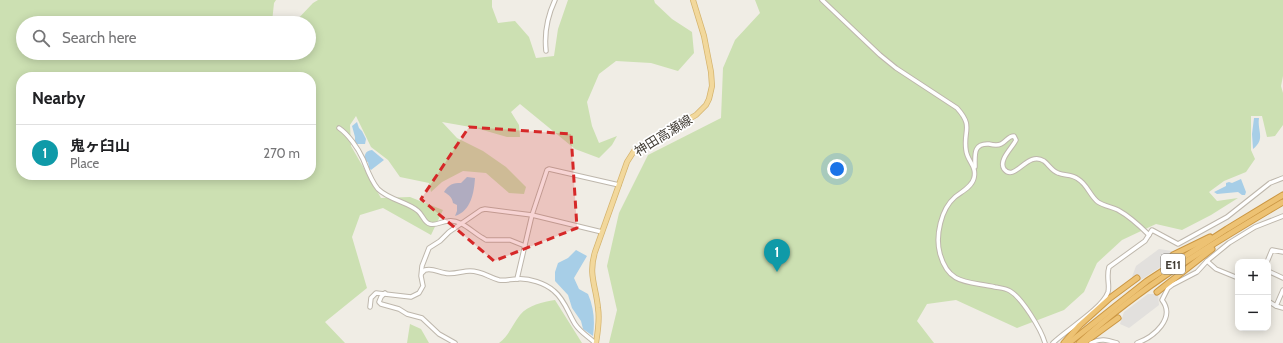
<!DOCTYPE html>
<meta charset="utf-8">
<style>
:root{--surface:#fff;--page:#f2f2f2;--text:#202124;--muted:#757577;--line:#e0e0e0;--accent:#d93025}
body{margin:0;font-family:Cabin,"Noto Sans JP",sans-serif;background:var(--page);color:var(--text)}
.controls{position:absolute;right:12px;bottom:12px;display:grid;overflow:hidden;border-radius:8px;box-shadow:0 2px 10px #0003}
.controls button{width:36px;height:36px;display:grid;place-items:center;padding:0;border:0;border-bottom:1px solid var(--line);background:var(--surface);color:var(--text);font:20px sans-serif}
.you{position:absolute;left:837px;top:169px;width:14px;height:14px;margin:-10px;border:3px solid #fff;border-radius:50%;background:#1a73e8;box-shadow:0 0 0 6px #1a73e833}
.badge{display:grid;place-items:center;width:26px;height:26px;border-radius:50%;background:var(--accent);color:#fff;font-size:13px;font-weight:700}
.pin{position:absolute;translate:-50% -33px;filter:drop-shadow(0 1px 2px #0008)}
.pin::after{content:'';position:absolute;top:21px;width:14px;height:12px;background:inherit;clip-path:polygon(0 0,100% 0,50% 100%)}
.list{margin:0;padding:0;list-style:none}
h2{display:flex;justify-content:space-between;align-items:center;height:52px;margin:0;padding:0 16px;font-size:17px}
h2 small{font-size:13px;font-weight:400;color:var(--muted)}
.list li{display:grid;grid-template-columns:26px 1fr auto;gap:12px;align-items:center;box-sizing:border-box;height:56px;padding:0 16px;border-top:1px solid var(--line)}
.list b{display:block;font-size:15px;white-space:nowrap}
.list p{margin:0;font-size:13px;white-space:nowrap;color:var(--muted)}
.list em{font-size:13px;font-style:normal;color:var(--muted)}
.icon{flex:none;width:22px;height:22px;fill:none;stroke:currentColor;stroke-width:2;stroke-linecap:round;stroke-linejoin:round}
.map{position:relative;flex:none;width:1283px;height:343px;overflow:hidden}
.search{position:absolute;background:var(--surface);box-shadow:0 2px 10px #0003;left:16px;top:16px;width:300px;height:44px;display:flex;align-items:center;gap:10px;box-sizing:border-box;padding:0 14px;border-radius:22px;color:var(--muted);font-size:15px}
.panel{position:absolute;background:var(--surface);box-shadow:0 2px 10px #0003;left:16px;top:72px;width:300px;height:108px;border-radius:16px}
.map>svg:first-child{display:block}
.green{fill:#cce0b2;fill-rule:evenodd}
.parking{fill:#e2e0dd}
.water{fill:#a7cee7}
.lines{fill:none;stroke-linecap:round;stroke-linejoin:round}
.minor-casing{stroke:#beb7ac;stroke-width:5.5}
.major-casing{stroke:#d5b46e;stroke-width:6}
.highway-casing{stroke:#cb9744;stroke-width:7}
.minor{stroke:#fff;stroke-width:3.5}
.major{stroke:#f2d89c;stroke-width:4.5}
.highway{stroke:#edc273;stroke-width:5}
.marked{fill:#d62828;fill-opacity:0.2;stroke:#d62828;stroke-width:3;stroke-dasharray:8 5;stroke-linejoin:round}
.labels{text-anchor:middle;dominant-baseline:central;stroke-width:3.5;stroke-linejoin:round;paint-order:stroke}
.shield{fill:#fff;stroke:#7b7772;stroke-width:1}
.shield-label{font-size:12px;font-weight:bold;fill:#423d35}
.street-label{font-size:13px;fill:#423d35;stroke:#fff}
</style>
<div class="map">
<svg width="1283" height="343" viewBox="0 0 1283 343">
<rect width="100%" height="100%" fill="#f0ede5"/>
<g class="green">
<path d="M 0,0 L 276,0 L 274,3 L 272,22 L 273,23 L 23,23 L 23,53 L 309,53 L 309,23 L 294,23 L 313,3 L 318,0 L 492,0 L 492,7 L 498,23 L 515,21 L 529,37 L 536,58 L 554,56 L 558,29 L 568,0 L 654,0 L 655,3 L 672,19 L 692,32 L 694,53 L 678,71 L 651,63 L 616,61 L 599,74 L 587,102 L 592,126 L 599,143 L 617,136 L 612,145 L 599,158 L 575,149 L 520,104 L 511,112 L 519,125 L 520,137 L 507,137 L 476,128 L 442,122 L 457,138 L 483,151 L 506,167 L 526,187 L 524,194 L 509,193 L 486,173 L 463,171 L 442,182 L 431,192 L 429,183 L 400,177 L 388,160 L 371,147 L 356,116 L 350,125 L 351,146 L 381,198 L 410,197 L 443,210 L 431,235 L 383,208 L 360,215 L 352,237 L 367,288 L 325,322 L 345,343 L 0,343 ZM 21,77 L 311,77 L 311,175 L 21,175 Z"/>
<polygon points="755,0 1283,0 1283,76 1281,86 1283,93 1283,125 1275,136 1267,137 1262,116 1251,116 1251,150 1255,159 1246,172 1224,181 1209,192 1217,201 1238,198 1211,215 1182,230 1156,224 1122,240 1097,263 1084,292 1064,310 1017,328 956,300 927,304 917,321 934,343 609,343 617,310 607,266 619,213 648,155 721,118 723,68 735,40 760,13"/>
<path d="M 555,300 L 582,343 L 499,343 C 509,336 512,325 520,315 C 528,305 543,302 555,300 Z"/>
<polygon points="410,324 421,329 429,343 407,343"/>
</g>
<g class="parking">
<polygon points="1159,249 1172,251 1173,259 1136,283 1132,277 1136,266"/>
<polygon points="1148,294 1158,294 1159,305 1129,328 1120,324 1124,312"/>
</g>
<g class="water">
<path d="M 1254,118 L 1259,118 C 1257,131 1266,139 1253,149 L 1252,134 Z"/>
<polygon points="357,122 359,128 362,131 366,139 365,144 355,144 355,137 352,126"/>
<path d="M 372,150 L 384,160 L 371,170 L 369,168 L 368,162 L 365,161 C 364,155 365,151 372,150 Z"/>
<path d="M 467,177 L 475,178 C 474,193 471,211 455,216 L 457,211 L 457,205 L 453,203 C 452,197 449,195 444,192 C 449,184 453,183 461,183 Z"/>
<polygon points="1241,179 1246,192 1245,195 1242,195 1238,192 1217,194 1214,192 1226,186 1226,183 1229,182 1232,183"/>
<path d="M 576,250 L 587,256 L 574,278 L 579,289 L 588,294 C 594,308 595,321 593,336 L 583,329 L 581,321 L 572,308 L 568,295 L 555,281 L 555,272 L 558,263 L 568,258 Z"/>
</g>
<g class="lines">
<defs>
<g id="minor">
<path d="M 822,0 L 880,55 L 896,68 L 957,108 C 974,127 963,130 966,150 C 967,161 977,166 974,178 C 972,187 961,192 955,197 C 941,209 935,236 940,254 C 949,286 969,281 995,287 C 1000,288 1005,288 1010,291 C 1022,298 1041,329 1045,343"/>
<path d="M 546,51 C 544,32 547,17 555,0"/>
<path d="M 339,128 C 348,134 358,148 363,159 C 367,169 371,181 378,189 C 389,200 408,202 418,211 C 423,215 424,223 430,224 C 436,226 442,221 448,221 C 461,219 472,232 483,238 L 486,240 L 510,240 L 525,246"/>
<path d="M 975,167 C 975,155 973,143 989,144 C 993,145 997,146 1001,144 C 1007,141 1008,136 1014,136 L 1016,140 C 1013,147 998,160 1004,169 C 1015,183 1027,150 1044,161 C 1049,165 1052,171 1058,173 C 1065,176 1072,174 1078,179 C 1087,184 1090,196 1098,202 C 1104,206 1112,207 1118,210 C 1129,216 1140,226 1149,235"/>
<polyline points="1207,261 1216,269 1238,278"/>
<polyline points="1267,262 1272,250 1283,252"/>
<polyline points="1268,271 1283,278"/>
<path d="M 422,273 L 425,270 C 433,268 438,272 445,273 C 453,275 462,271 470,271 C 482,271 488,277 499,280 C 505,281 511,279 517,279 C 529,278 545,283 554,291 C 565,300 568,313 575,324 C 581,333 588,336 595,343"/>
<polyline points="517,279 532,215 547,170 549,169 619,185"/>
<polyline points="385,293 381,297 379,302 381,304 399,309 407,314 422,318 439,334 455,343"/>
<polyline points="1268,301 1276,306 1283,308"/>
<polyline points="1276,306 1283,290"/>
<polyline points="370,307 371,298 376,293 411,297 419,293 423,286 421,276 422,266 429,248 440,241 449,232 481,210 485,209 532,215 602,232"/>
<path d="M 1053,343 C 1065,331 1103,308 1108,292 C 1110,285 1106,277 1109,267 L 1145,241 L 1152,230 L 1178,244 L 1227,217 L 1270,183 L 1283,178"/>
<path d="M 1091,343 C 1101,338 1107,340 1117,343"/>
<path d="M 1137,343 C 1154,337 1176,318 1162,300 L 1168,288 L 1172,285 L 1197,272 L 1207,261 L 1229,243 L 1255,227 L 1283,216"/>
</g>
<path id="major" d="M 596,343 C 598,331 600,320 598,308 C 596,286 588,275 595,252 L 627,162 L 634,151 L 643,145 L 696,115 L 706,105 L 709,99 L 712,86 L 711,72 L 704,36 L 693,0"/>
<g id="highway">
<polyline points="1173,255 1210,237"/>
<polyline points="1157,292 1212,249"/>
<polyline points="1085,342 1118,318"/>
<polyline points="1064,343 1080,325 1110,298 1137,278"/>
<polyline points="1069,343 1147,281 1227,229 1283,195"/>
<path d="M 1079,343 C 1140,287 1212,244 1283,202"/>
</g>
</defs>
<use href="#minor" class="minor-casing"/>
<use href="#major" class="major-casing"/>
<use href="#highway" class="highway-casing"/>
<use href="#minor" class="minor"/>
<use href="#major" class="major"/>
<use href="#highway" class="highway"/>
</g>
<path class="marked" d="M 469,127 L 571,134 L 577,228 L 494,261 L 421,199 Z"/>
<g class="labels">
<rect class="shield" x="1161" y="254" width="24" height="20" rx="3"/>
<g class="shield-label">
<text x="1173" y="264">E11</text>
</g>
<g class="street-label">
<text transform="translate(663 135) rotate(-32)">神田高瀬線</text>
</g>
</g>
</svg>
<div class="controls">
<button>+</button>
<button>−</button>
</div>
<div class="you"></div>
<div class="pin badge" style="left:777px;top:272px;background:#0f9aa8">1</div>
<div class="search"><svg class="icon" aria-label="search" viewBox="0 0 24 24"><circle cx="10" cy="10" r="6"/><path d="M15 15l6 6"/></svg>Search here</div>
<section class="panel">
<h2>Nearby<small></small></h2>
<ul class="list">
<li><span class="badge" style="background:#0f9aa8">1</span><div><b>鬼ヶ臼山</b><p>Place</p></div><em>270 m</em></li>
</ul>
</section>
</div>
